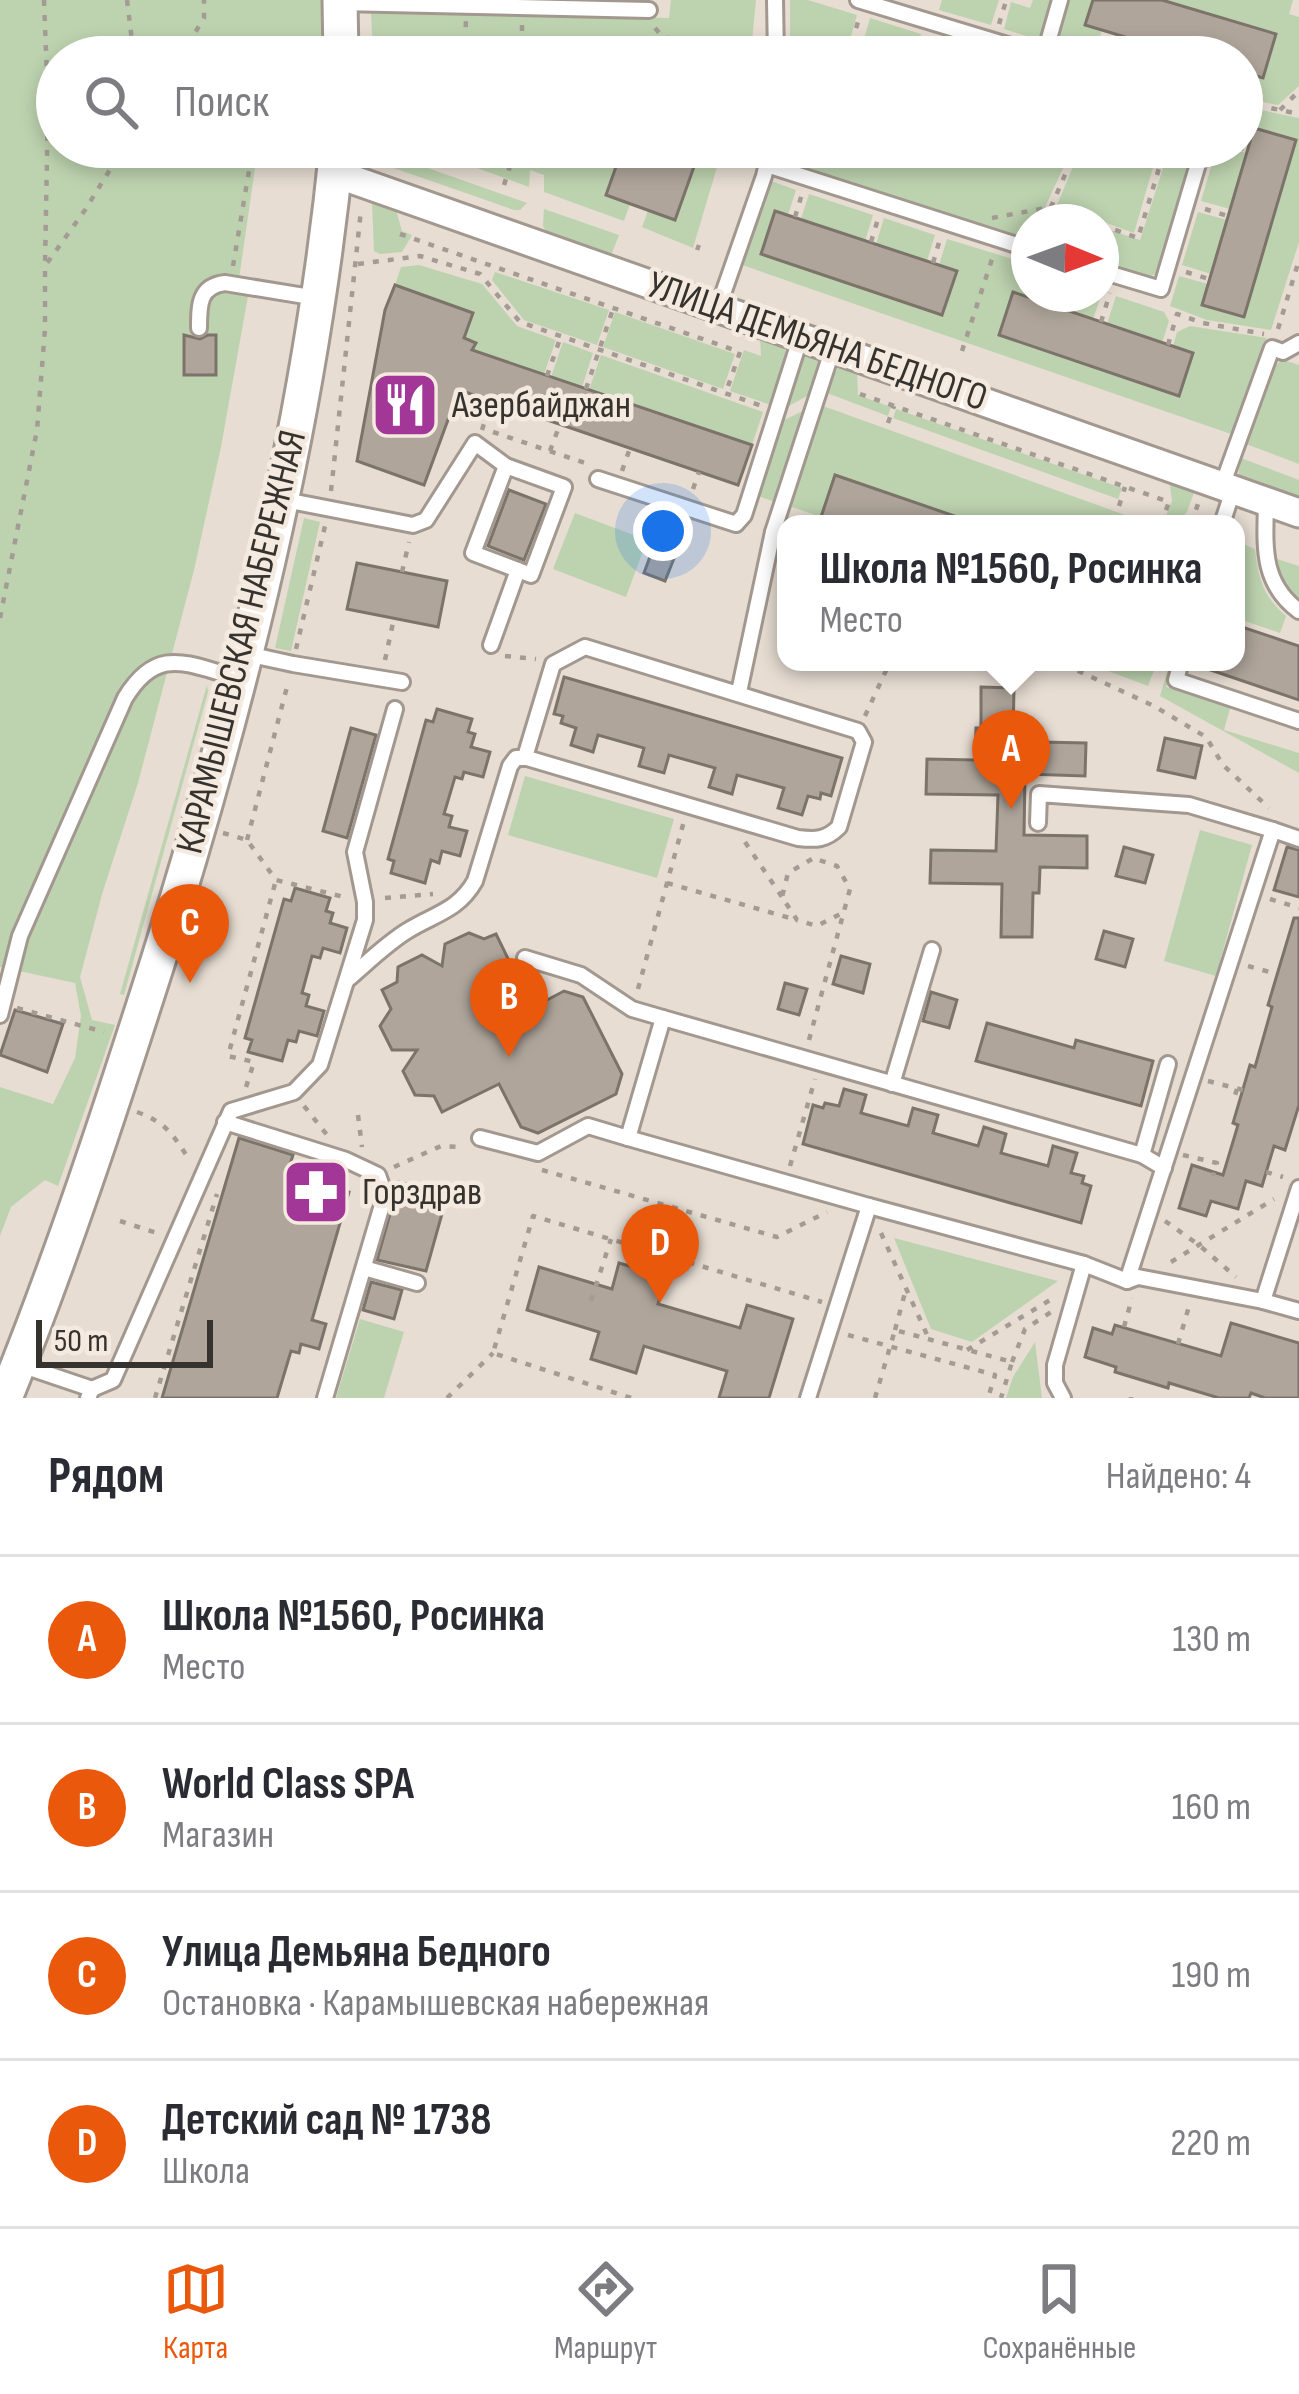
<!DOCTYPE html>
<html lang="ru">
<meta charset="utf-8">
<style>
:root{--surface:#fff;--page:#f2f2f3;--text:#2b2b33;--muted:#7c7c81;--line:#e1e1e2;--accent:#ea580c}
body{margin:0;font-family:"Sofia Sans Condensed",sans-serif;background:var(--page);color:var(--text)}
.compass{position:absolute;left:1011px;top:204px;width:108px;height:108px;border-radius:50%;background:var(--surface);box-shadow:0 6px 18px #0003;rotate:91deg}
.scale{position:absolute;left:36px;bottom:30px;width:177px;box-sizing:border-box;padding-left:12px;border:6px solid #36322e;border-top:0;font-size:33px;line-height:42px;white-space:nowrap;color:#36322e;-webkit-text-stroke:9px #f5eae0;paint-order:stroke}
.you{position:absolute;left:663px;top:531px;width:42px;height:42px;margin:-30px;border:9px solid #fff;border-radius:50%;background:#1a73e8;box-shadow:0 0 0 18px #1a73e833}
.badge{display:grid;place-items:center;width:78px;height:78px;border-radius:50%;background:var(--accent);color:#fff;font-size:39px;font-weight:700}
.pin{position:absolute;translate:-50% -99px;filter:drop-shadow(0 3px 6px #0008)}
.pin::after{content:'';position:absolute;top:63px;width:42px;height:36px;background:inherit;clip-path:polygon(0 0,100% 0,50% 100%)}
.popup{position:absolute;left:777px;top:515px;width:468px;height:156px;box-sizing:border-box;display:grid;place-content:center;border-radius:24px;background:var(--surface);filter:drop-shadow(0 3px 9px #0005);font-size:39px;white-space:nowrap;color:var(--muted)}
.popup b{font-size:45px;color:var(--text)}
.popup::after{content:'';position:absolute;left:50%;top:100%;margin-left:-24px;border:24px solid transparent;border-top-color:var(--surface)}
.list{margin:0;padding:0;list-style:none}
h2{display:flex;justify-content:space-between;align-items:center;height:156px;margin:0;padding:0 48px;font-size:51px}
h2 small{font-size:39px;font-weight:400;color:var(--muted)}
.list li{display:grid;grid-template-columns:78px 1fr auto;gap:36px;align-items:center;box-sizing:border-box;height:168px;padding:0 48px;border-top:3px solid var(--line)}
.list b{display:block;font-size:45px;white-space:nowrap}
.list p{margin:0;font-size:39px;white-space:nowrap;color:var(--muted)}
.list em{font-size:39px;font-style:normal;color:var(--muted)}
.icon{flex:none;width:66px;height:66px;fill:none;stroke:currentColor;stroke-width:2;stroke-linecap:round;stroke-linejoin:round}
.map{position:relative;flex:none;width:1299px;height:1398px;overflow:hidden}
.search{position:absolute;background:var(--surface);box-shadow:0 6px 18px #0003;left:36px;right:36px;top:36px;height:132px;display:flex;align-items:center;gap:30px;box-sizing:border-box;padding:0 42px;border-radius:66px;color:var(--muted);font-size:45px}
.sheet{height:828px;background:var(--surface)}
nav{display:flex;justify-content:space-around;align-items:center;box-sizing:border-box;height:168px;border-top:3px solid var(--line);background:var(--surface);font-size:33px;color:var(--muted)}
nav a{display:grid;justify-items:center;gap:6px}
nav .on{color:var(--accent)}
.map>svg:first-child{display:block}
.green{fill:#bdd3af}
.building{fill:#afa59b;stroke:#7c736a;stroke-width:3}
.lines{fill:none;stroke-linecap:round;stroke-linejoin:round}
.service-casing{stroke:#a2988f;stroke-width:20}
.minor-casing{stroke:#a2988f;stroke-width:33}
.tertiary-casing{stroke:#a2988f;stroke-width:39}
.path{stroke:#a49c94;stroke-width:4.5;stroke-dasharray:6 9;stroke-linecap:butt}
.service{stroke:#fff;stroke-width:14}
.minor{stroke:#fff;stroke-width:27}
.tertiary{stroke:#fff;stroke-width:33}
.labels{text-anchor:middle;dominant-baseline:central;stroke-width:9;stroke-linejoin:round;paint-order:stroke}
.street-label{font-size:39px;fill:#36322e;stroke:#f5eae0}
.poi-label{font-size:39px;fill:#36322e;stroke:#f5eae0;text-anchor:start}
</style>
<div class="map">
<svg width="1299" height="1398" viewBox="0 0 1299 1398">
<rect width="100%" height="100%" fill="#e7ddd3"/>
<g class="green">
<polygon points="0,0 325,0 323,57 265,54 264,57 57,57 57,147 258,147 237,293 248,296 221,447 194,570 138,783 103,891 80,977 92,1020 115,1025 58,1186 45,1180 11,1207 0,1236 0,1087 53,1104 75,1058 81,1016 75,983 0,967"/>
<polygon points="671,0 756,0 752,41 728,53 703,43 699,53 709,57 700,57 661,43 655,57 373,57 371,12 669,18"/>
<polygon points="790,0 808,0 857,15 845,57 790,57"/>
<polygon points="942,0 999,0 991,25 939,10"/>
<polygon points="1033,0 1055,0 1043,41 1004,29 1011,2 1030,8"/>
<polygon points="1066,0 1093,0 1086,25 1102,30 1094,56 1053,44"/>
<polygon points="1162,0 1293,0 1289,14 1299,17 1299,86 1278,105 1242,98 1244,73 1263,77 1275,34"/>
<polygon points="870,18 921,34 914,57 859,57"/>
<polygon points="1115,35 1170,51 1169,57 1108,57"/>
<polygon points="935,38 987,53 986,57 929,57"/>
<polygon points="1242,106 1299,118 1299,242 1271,330 1207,320 1170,306 1179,276 1208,284 1203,305 1244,316 1296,141 1254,128 1249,144 1242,142"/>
<polygon points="420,147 623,147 606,195 630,204 624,221 544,192 544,175 530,170 529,187"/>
<polygon points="701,147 723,147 693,248 642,227 648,211 675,220"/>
<polygon points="785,147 951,147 987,158 991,147 1073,147 1045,207 1086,222 1029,222 1029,241 785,161 782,160"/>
<polygon points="1081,147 1128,147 1156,157 1134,233 1057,205"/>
<polygon points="1151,147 1195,147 1159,268 1154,275 1149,276 1101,263 1101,227 1140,240 1168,153"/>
<polygon points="1217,147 1247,153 1230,209 1201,201"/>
<polygon points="388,154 527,203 520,210 514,210 388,166"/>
<polygon points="771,181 796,190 788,215 775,211 761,255 942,315 957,272 939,265 947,239 1029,264 1028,297 1000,335 1178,396 1193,354 1173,346 1177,332 1190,326 1267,338 1231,434 742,265"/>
<polygon points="809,194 873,215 865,241 801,219"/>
<polygon points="372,202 396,210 402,231 412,235 402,252 380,254 374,251"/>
<polygon points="544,209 619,235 612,253 607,255 547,234 543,226"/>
<polygon points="1198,212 1227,220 1211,274 1182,265"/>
<polygon points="884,218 935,235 927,261 876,244"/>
<polygon points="419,265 482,284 517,326 556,340 544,374 472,350 475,343 464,338 472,313 395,285 401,267"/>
<polygon points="495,272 609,310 597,345 524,320 492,280"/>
<polygon points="1101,290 1103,290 1093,319 1043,302 1045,294 1101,294"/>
<polygon points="1116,296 1164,312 1169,321 1162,343 1107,324"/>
<polygon points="615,312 735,354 723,389 603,347"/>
<path d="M 760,336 C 773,340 786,340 786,355 L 771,405 L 730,391 L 744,350 L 761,356 Z"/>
<polygon points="563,342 593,353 582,387 551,377"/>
<polygon points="808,352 818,355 820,359 809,395 787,407 802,358"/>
<polygon points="601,355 763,412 752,445 589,390"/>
<polygon points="1283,360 1299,365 1299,464 1246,444 1274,366"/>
<polygon points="839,364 857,371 858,395 891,407 888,416 827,393"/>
<polygon points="823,406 1150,524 979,524 836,475 821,517 789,506"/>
<polygon points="896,409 1122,488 1118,499 893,418"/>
<polygon points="805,410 775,502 758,496 782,421"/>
<polygon points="1241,458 1299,480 1299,502 1241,481 1238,477"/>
<polygon points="1169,479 1195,490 1187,512 1180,519 1166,516 1172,501"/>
<polygon points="575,513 647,540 626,597 553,569"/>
<polygon points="304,518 320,522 291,651 275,648"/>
<path d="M 1236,541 L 1255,549 C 1258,578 1264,598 1286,616 L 1280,633 L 1236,618 Z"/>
<polygon points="1277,559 1299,566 1299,600 1283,583"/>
<polygon points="1084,662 1157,662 1148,686"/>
<polygon points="1170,662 1173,662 1166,687 1230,708 1224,730 1299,753 1299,773 1160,696"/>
<polygon points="207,685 208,692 124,995 120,994"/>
<polygon points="525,776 674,819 657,878 508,835"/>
<polygon points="1200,830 1252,845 1216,976 1164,961"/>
<polygon points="894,1238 1058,1281 972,1342 931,1329"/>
<polygon points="360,1319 404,1332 384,1398 336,1398"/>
<polygon points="1035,1342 1042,1398 1006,1398 1013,1377"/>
</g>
<g class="building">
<polygon points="1093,0 1162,0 1276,34 1263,78 1242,72 1242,57 1192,57 1085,25"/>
<polygon points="1254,128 1296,140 1244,317 1202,305"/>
<polygon points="623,147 701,147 675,220 606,195"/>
<polygon points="775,211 957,271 942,315 761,254"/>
<polygon points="395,285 473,313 464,338 476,343 472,350 752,445 738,485 459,390 424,485 357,461 385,310"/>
<polygon points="1013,292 1193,353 1179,396 999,335"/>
<polygon points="184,335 200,339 208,335 216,335 216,375 184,375"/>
<polygon points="835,475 969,521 969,524 841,524 821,517"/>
<polygon points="509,490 546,504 524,560 488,546"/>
<polygon points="655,543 677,551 665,581 644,573"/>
<polygon points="357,563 447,581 438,627 347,609"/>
<polygon points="1236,625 1299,646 1299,700 1196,665 1197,662 1236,662"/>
<polygon points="564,677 842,758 831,796 821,793 820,799 808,796 802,815 778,808 784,788 737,775 732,794 709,787 715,768 669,755 664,773 639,766 644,748 598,735 593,752 571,745 576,728 561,723 563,716 554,714"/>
<polygon points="981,687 1014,688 1013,737 1042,737 1041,742 1086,743 1085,776 1025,774 1024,835 1087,836 1087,868 1040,867 1039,893 1033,893 1032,937 1001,937 1002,884 930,883 931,850 996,851 998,795 926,794 927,759 975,760 976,728 981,728"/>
<polygon points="437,709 472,719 468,732 475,734 471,747 490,752 483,777 464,772 462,779 455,777 444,814 452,816 449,827 467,831 460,856 442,851 439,863 431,860 425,883 391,873 394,861 388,859 426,720 433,722"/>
<polygon points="351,728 376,735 347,838 323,831"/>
<polygon points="1165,738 1202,746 1195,778 1158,770"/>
<polygon points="1124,847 1153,855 1145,883 1116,876"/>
<polygon points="1287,847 1299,850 1299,897 1274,890"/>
<polygon points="295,888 330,898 326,911 333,913 330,923 347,928 340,953 323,948 320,958 312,956 302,993 309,995 306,1006 324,1011 317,1036 299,1031 296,1042 288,1040 282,1061 248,1052 252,1040 245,1038 284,899 291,901"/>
<polygon points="1294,918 1299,918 1299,1105 1285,1150 1274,1146 1262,1186 1246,1181 1238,1209 1211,1201 1206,1216 1179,1208 1192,1165 1223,1175 1238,1125 1233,1123 1250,1065 1255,1067 1272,1007 1268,1005"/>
<polygon points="1104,931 1133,939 1125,967 1096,959"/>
<polygon points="469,933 484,939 496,934 532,1008 564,991 583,997 622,1074 616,1094 538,1133 521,1127 499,1084 442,1112 434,1096 415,1095 403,1071 417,1050 392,1050 380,1026 391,1009 382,990 397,982 398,967 422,955 442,966 445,944"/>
<polygon points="841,956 870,964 863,993 833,984"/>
<polygon points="785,983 807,989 799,1015 778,1009"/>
<polygon points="931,992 957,1000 949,1028 923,1021"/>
<polygon points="15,1010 63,1024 47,1072 0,1055"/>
<polygon points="987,1023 1074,1048 1076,1040 1153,1061 1141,1106 976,1061"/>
<polygon points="844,1089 866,1095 861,1113 908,1126 913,1108 938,1115 933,1133 978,1146 984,1127 1006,1134 1001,1153 1048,1166 1053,1146 1077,1153 1071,1173 1084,1176 1082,1183 1091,1186 1081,1223 803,1144 813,1105 823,1108 825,1103 839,1106"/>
<polygon points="239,1138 293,1155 287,1174 349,1192 312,1320 326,1324 319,1349 301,1344 299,1353 291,1351 277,1398 162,1398"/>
<polygon points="399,1182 447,1196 426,1271 377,1260"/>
<polygon points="619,1263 666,1277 658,1304 740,1328 747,1305 793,1319 769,1398 719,1398 727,1371 644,1346 636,1373 591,1359 599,1332 527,1310 539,1267 612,1289"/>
<polygon points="371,1282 402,1290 394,1319 363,1310"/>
<polygon points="1231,1323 1299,1343 1299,1398 1265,1398 1251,1393 1249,1398 1219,1398 1169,1383 1168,1388 1125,1375 1115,1372 1116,1367 1085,1357 1093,1328 1112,1334 1115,1325 1221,1356"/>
</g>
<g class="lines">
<defs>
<g id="service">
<polyline points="775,0 776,57"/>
<polyline points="858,0 1047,57"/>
<polyline points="340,3 649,10"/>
<polyline points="1044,56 1060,0"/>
<polyline points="767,165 1029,249"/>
<polyline points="1101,271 1161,289 1203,147"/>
<polyline points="718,308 764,176 771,147"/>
<path d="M 199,328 C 199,305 199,286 225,283 L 317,298"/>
<polyline points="598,479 736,524 744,515 801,336"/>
<polyline points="1222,486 1272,348 1283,352 1299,343"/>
<polyline points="280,499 413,525 426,520 475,443 506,466 564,487 531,575 473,553 506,466"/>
<path d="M 1266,503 C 1265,546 1261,583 1299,611"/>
<polyline points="1222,524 1233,490"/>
<polyline points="773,532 833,348"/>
<polyline points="491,645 518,570"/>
<polyline points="247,654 293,664 402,682"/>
<polyline points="1181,662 1176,680 1299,721"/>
<polyline points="739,692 773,532 786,536"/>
<polyline points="1038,823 1039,794 1189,805 1273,830"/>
<polyline points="525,958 581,975 632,1009 663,1018"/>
<path d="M 347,980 C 367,963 386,944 407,931 C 434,914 458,911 475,881 L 510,766 L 516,758 L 527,758 L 798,838 C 816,840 826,840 839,827 L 864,742 L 858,731 L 585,647 L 553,664 L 525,757"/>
<path d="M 0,1015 L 20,936 L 125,698 C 158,644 187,665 239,678"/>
<polyline points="892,1084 932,950"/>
<polyline points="225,1122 346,1160 378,1175 385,1195 325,1398"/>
<polyline points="480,1138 538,1153 588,1126 628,1138"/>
<polyline points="1142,1155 1168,1064"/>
<polyline points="869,1206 628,1138 663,1018 1142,1155 1164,1168"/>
<polyline points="364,1268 417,1283"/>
<polyline points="1127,1281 1273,830 1299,839"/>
<polyline points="1263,1301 1299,1188"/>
<polyline points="18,1364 92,1389 88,1398"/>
<polyline points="92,1389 113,1380 231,1111 294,1092 320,1065 365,920 365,902 355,852 395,709"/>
<polyline points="808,1398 869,1206 1084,1264 1127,1281 1138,1277 1263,1301 1299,1311"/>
<polyline points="1063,1398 1055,1383 1055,1365 1084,1264"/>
</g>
<polyline id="minor" points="334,173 1299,513"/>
<g id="tertiary">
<polyline points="340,0 341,57"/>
<path d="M 5,1398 C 63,1255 111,1108 158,961 C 241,697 310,423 337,147"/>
</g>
</defs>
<use href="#service" class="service-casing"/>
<use href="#minor" class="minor-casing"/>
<use href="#tertiary" class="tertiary-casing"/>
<g class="path">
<polyline points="44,0 48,103 45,264"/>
<polyline points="127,0 134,57"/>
<polyline points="999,24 1006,1"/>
<polyline points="522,25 522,57"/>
<polyline points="655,28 662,36 723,57"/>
<polyline points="180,57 204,18 204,0"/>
<polyline points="261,57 262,50 314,54"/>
<polyline points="402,57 403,43 522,45"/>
<polyline points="464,57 466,21"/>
<polyline points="733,57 757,46"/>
<polyline points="848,57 859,18"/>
<polyline points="919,57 925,38"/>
<polyline points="1102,57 1109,32"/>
<polyline points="1175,57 1177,52"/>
<polyline points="1242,102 1299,114"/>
<polyline points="1280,110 1299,91"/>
<polyline points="1077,147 1051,207 1094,222"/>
<polyline points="1238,147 1248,150"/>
<polyline points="1163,155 1178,147"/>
<polyline points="453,166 458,147"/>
<polyline points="504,185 516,147"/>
<polyline points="1205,209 1228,216"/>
<polyline points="795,217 802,194"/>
<polyline points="992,218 1051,207"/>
<polyline points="1101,225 1138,238 1163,155 1139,147"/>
<polyline points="400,234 740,352 726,392"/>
<polyline points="871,242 878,219"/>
<polyline points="697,250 699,245"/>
<polyline points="933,263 940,239"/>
<polyline points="358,264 420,256 480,274 520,322 762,406"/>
<polyline points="233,266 253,147"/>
<polyline points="1186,272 1209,279"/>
<polyline points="1035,299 1037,294"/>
<polyline points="1101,322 1110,293"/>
<polyline points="1278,329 1299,260"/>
<polyline points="1168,345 1177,314 1203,323 1264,334"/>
<polyline points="962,351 993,256"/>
<polyline points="547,376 561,336"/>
<polyline points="586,389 613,309"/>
<polyline points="860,394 1169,502 1162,521"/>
<polyline points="888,423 894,406"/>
<polyline points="482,430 491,401"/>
<polyline points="493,432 591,465"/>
<polyline points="550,451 560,424"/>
<polyline points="622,471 630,448"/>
<polyline points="693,489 699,472"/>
<polyline points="331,491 361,210"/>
<polyline points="1119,506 1125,487"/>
<polyline points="1191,524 1198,504"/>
<polyline points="402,572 409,542"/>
<polyline points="0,618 37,430 45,329 45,266 85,210 124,147"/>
<polyline points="296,649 325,526"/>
<polyline points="505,656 536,659"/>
<polyline points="385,660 394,618"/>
<polyline points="1066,662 1070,667 1154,706 1206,737 1223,765 1269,808"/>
<polyline points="865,716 890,662"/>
<polyline points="223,833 247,840 276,880 344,897"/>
<polyline points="247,840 288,683"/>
<polyline points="745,842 782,897"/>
<polyline points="812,859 788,873 782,897 797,920 817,926 844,912"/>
<polyline points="667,883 797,920"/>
<polyline points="385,898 433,894"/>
<polyline points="1270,899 1299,908"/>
<polyline points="1248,966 1277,974"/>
<polyline points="638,989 684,821"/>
<polyline points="17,1008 104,1032"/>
<polyline points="809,1040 850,889 837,866 816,859"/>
<polyline points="1208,1081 1243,1090"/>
<polyline points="246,1087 254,1062 228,1056 276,880"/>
<polyline points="1237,1089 1235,1095 1241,1097"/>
<polyline points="304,1106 327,1135"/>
<path d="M 137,1112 C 167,1123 172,1134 189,1159"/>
<polyline points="358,1115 362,1147"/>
<polyline points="1183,1155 1217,1163 1213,1176"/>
<polyline points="790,1166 815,1079"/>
<polyline points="394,1167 441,1146 462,1147"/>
<polyline points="542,1170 777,1237 827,1212"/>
<polyline points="1266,1172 1283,1177"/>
<polyline points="120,1221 160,1234"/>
<polyline points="1165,1221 1199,1245 1236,1277"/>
<polyline points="881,1233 928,1337"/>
<polyline points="1171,1262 1274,1199"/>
<polyline points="591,1301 611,1239"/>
<polyline points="1124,1327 1132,1298"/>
<polyline points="895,1330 906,1289"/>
<polyline points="848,1335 995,1375 988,1398"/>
<polyline points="1178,1344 1190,1303"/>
<polyline points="967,1350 1055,1297"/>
<polyline points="1012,1362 1025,1329 1051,1312"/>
<polyline points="155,1398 217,1194"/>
<polyline points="447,1398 493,1353"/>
<polyline points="631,1398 493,1353 533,1216 822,1302"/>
<polyline points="875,1398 895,1330 1012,1362 1001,1398"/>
<polyline points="1131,1398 1131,1397"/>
</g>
<use href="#service" class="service"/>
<use href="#minor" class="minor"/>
<use href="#tertiary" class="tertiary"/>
</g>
<defs>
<symbol id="restaurant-square" viewBox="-11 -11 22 22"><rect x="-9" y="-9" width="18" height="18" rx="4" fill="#a23798" stroke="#f5eae0"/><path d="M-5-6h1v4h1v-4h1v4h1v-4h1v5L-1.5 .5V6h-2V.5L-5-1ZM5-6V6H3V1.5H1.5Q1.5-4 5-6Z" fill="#fff"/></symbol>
<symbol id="pharmacy-square" viewBox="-11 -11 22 22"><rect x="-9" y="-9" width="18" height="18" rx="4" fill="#a23798" stroke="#f5eae0"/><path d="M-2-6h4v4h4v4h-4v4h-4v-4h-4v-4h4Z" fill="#fff"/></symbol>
</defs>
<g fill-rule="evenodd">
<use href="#restaurant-square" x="367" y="367" width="76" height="76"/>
<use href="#pharmacy-square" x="278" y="1154" width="76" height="76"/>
</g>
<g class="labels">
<g class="street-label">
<text transform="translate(817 342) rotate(19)">УЛИЦА ДЕМЬЯНА БЕДНОГО</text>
<text transform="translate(242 642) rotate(-76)">КАРАМЫШЕВСКАЯ НАБЕРЕЖНАЯ</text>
</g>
<g class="poi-label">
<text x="452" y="405">Азербайджан</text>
<text x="362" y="1192">Горздрав</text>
</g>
</g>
</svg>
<svg class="compass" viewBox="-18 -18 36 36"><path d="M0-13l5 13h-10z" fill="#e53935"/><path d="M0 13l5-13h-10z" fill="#7c7c81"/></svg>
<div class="scale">50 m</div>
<div class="you"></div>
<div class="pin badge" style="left:1011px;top:809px">A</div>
<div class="popup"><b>Школа №1560, Росинка</b>Место</div>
<div class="pin badge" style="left:509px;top:1057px">B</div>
<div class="pin badge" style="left:190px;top:983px">C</div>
<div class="pin badge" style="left:660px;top:1303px">D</div>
<div class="search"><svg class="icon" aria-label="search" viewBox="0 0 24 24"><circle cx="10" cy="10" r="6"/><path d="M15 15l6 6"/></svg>Поиск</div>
</div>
<section class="sheet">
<h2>Рядом<small>Найдено: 4</small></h2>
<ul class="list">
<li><span class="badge">A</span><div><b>Школа №1560, Росинка</b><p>Место</p></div><em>130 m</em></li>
<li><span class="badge">B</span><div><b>World Class SPA</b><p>Магазин</p></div><em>160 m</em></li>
<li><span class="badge">C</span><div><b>Улица Демьяна Бедного</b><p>Остановка · Карамышевская набережная</p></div><em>190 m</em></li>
<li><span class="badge">D</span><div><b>Детский сад № 1738</b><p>Школа</p></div><em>220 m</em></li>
</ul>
</section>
<nav>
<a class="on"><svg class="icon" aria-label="map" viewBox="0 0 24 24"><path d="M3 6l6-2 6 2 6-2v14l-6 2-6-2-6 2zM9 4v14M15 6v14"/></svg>Карта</a>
<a><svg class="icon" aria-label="directions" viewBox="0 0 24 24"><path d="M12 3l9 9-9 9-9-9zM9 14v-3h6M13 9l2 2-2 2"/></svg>Маршрут</a>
<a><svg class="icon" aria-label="saved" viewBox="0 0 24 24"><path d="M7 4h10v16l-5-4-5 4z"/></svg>Сохранённые</a>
</nav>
